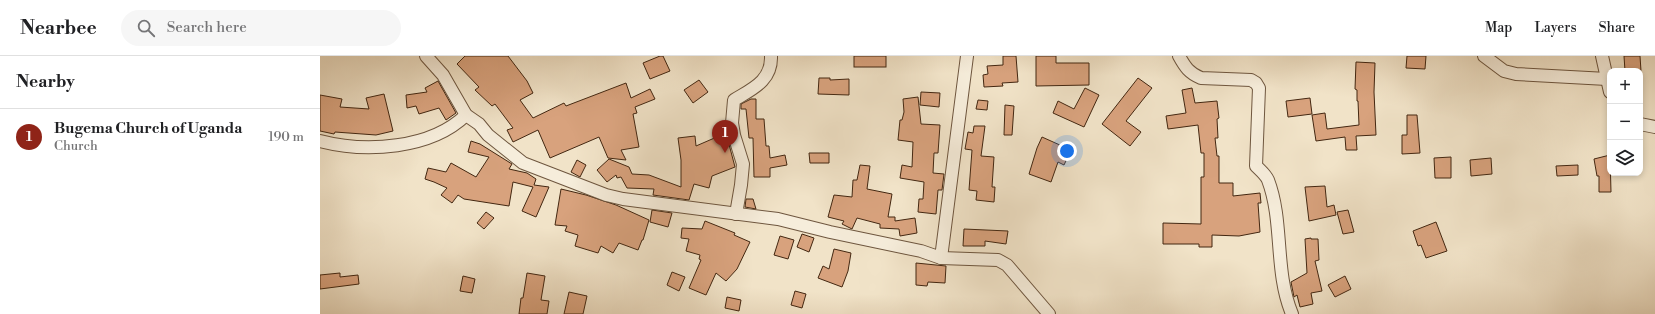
<!DOCTYPE html>
<meta charset="utf-8">
<style>
:root{--surface:#fff;--page:#f6f6f6;--text:#202124;--muted:#757577;--line:#e0e0e0;--accent:#8f2418}
body{margin:0;font-family:"Libre Bodoni",serif;background:var(--page);color:var(--text)}
.controls{position:absolute;right:12px;top:12px;display:grid;overflow:hidden;border-radius:8px;box-shadow:0 2px 6px #0003}
.controls button{width:36px;height:36px;display:grid;place-items:center;padding:0;border:0;border-bottom:1px solid var(--line);background:var(--surface);color:var(--text);font:20px sans-serif}
.you{position:absolute;left:747px;top:95px;width:14px;height:14px;margin:-10px;border:3px solid #fff;border-radius:50%;background:#1a73e8;box-shadow:0 0 0 6px #1a73e833}
.badge{display:grid;place-items:center;width:26px;height:26px;border-radius:50%;background:var(--accent);color:#fff;font-size:13px;font-weight:700}
.pin{position:absolute;translate:-50% -33px;filter:drop-shadow(0 1px 2px #0008)}
.pin::after{content:'';position:absolute;top:21px;width:14px;height:12px;background:inherit;clip-path:polygon(0 0,100% 0,50% 100%)}
.list{margin:0;padding:0;list-style:none}
h2{display:flex;justify-content:space-between;align-items:center;height:52px;margin:0;padding:0 16px;font-size:17px}
h2 small{font-size:13px;font-weight:400;color:var(--muted)}
.list li{display:grid;grid-template-columns:26px 1fr auto;gap:12px;align-items:center;box-sizing:border-box;height:56px;padding:0 16px;border-top:1px solid var(--line)}
.list b{display:block;font-size:15px;white-space:nowrap}
.list p{margin:0;font-size:13px;white-space:nowrap;color:var(--muted)}
.list em{font-size:13px;font-style:normal;color:var(--muted)}
.icon{flex:none;width:22px;height:22px;fill:none;stroke:currentColor;stroke-width:2;stroke-linecap:round;stroke-linejoin:round}
.map{position:relative;flex:none;width:1335px;height:258px;overflow:hidden}
header{display:flex;align-items:center;gap:24px;box-sizing:border-box;height:56px;padding:0 20px;background:var(--surface);border-bottom:1px solid var(--line)}
header strong{font-size:19px}
nav{display:flex;gap:22px;margin-inline-start:auto;font-size:14px}
.search{width:280px;height:36px;background:var(--page);display:flex;align-items:center;gap:10px;box-sizing:border-box;padding:0 14px;border-radius:22px;color:var(--muted);font-size:15px}
main{display:flex}
aside{flex:1;background:var(--surface)}
.map>svg:first-child{display:block}
.building{fill:#d8a27d;stroke:#432711}
.lines{fill:none;stroke-linecap:round;stroke-linejoin:round}
.minor-casing{stroke:#6e563f;stroke-width:14}
.minor{stroke:#f6eddb;stroke-width:12}
</style>
<header>
<strong>Nearbee</strong>
<div class="search"><svg class="icon" aria-label="search" viewBox="0 0 24 24"><circle cx="10" cy="10" r="6"/><path d="M15 15l6 6"/></svg>Search here</div>
<nav><a>Map</a><a>Layers</a><a>Share</a></nav>
</header>
<main>
<aside>
<h2>Nearby<small></small></h2>
<ul class="list">
<li><span class="badge">1</span><div><b>Bugema Church of Uganda</b><p>Church</p></div><em>190 m</em></li>
</ul>
</aside>
<div class="map">
<svg width="1335" height="258" viewBox="0 0 1335 258">
<rect width="100%" height="100%" fill="#f1e3c8"/>
<filter id="stains"><feTurbulence type="fractalNoise" baseFrequency=".005" numOctaves="4"/><feColorMatrix values="0 0 0 0 .2 0 0 0 0 .09 0 0 0 0 .02 0 0 0 .5 -.17"/></filter>
<radialGradient id="worn" r=".72"><stop offset=".6" stop-color="#630" stop-opacity="0"/><stop offset="1" stop-color="#630" stop-opacity=".3"/></radialGradient>
<g class="building">
<polygon points="145,0 188,0 207,25 213,37 200,44 213,62 244,47 246,50 306,27 311,42 330,33 335,43 315,51 317,57 313,58 319,91 301,94 306,104 288,102 279,81 230,102 218,74 193,86 187,74 193,72 175,48 172,50 155,34 159,31 137,8"/>
<polygon points="340,0 343,0 350,15 330,23 323,7"/>
<rect x="534" y="0" width="32" height="11"/>
<polygon points="683,0 696,0 698,26 682,27 683,30 664,31 663,19 668,18 667,10 683,9"/>
<polygon points="716,0 736,0 736,7 769,7 769,29 716,30"/>
<polygon points="1087,0 1106,0 1105,13 1086,12"/>
<polygon points="1304,0 1320,0 1321,15 1305,15"/>
<polygon points="1036,6 1055,7 1054,36 1056,79 1036,80 1037,94 1026,94 1025,81 996,85 992,59 1005,57 1007,73 1039,69 1038,45 1037,45 1037,34 1035,33"/>
<polygon points="499,22 510,22 510,24 529,23 529,39 498,38"/>
<polygon points="818,22 832,32 806,65 821,76 810,90 782,68"/>
<polygon points="379,24 388,36 373,47 364,34"/>
<polygon points="118,25 136,57 126,64 119,52 99,58 96,50 87,52 86,39 107,36 105,32"/>
<polygon points="765,32 779,39 764,71 733,57 738,45 754,53"/>
<polygon points="872,32 875,47 897,45 899,62 897,63 898,82 895,82 897,100 899,100 899,127 913,127 913,140 940,137 941,147 938,147 940,176 919,180 892,179 892,191 879,191 879,188 843,188 843,167 881,168 881,121 884,121 884,97 881,97 878,69 848,73 846,60 866,57 862,34"/>
<polygon points="601,36 620,37 619,51 600,49"/>
<polygon points="64,38 73,75 56,79 15,76 14,78 0,75 0,39 22,43 20,51 49,53 46,42"/>
<polygon points="598,41 601,68 620,69 618,97 614,97 613,117 624,118 622,134 618,134 616,158 598,156 599,143 603,143 604,126 580,122 582,109 592,111 593,86 578,84 580,64 582,64 584,56 583,43"/>
<polygon points="990,42 992,58 968,61 966,45"/>
<polygon points="431,43 436,43 436,63 444,63 446,90 449,90 450,102 465,99 467,109 450,112 450,121 434,121 433,82 429,82 426,53 421,53 421,48"/>
<polygon points="658,44 668,45 667,54 656,53"/>
<polygon points="685,49 694,50 692,79 684,79"/>
<polygon points="1087,59 1097,59 1100,97 1082,98 1082,79 1087,79"/>
<polygon points="654,70 665,70 661,100 674,101 672,131 675,131 674,146 656,144 657,135 649,134 652,94 645,93 648,76 653,77"/>
<polygon points="406,77 415,111 392,120 389,132 374,128 369,144 333,139 334,133 307,132 301,121 297,122 296,119 287,126 277,114 289,103 309,111 312,118 329,119 361,131 361,104 358,82 375,80 376,90"/>
<polygon points="722,81 751,94 744,109 738,106 731,126 709,118 717,92"/>
<polygon points="151,85 160,88 192,108 189,113 207,117 216,123 214,129 229,131 216,161 202,155 213,131 193,126 189,150 144,143 138,139 132,147 121,139 127,132 114,126 105,123 108,112 126,116 131,107 156,121 169,101 148,96"/>
<polygon points="489,97 509,97 509,107 490,107"/>
<polygon points="1290,99 1291,136 1279,136 1279,120 1277,120 1274,103"/>
<polygon points="1131,101 1131,122 1115,122 1114,102"/>
<polygon points="1171,102 1172,118 1151,120 1150,104"/>
<polygon points="257,104 266,109 260,121 251,116"/>
<polygon points="540,109 550,110 547,133 572,138 568,161 575,161 575,165 595,162 597,177 580,180 579,173 560,172 560,168 537,162 532,173 522,168 524,165 508,161 514,139 532,141 533,124 537,124"/>
<polygon points="1258,109 1258,119 1237,120 1236,110"/>
<polygon points="1005,130 1007,151 1014,149 1016,159 989,165 985,131"/>
<polygon points="241,133 266,139 296,149 329,164 323,184 322,184 318,194 299,187 293,197 281,190 278,197 255,190 258,179 245,175 247,170 235,169"/>
<polygon points="426,143 433,143 436,153 425,151"/>
<polygon points="332,154 352,157 348,171 330,166"/>
<polygon points="1028,154 1034,176 1023,178 1017,156"/>
<polygon points="166,156 174,162 164,173 157,167"/>
<polygon points="385,165 415,177 414,179 430,186 417,213 406,225 396,217 386,239 369,232 381,204 379,203 380,199 366,195 369,183 361,182 362,172 382,173"/>
<polygon points="1116,166 1127,195 1106,202 1101,189 1098,190 1093,175"/>
<polygon points="644,173 688,175 686,188 665,185 665,190 643,190"/>
<polygon points="482,178 494,182 489,196 477,191"/>
<polygon points="460,180 474,184 468,203 454,199"/>
<polygon points="991,182 991,183 998,183 999,204 995,205 1002,235 991,237 993,248 980,251 977,239 974,241 971,226 987,217 985,183"/>
<polygon points="514,193 531,197 528,215 522,231 498,222 503,210 509,213"/>
<polygon points="596,207 626,210 625,227 608,226 607,230 596,229"/>
<polygon points="352,216 365,221 359,235 347,229"/>
<polygon points="20,217 20,221 38,219 39,228 0,233 0,219"/>
<polygon points="207,217 225,220 221,244 229,245 227,258 199,258 201,242 203,242"/>
<polygon points="143,220 155,223 152,237 140,235"/>
<polygon points="1025,220 1031,233 1015,241 1008,229"/>
<polygon points="475,235 486,238 482,252 471,249"/>
<polygon points="249,236 267,240 263,258 244,258"/>
<polygon points="407,241 421,244 419,255 405,252"/>
</g>
<g class="lines">
<defs>
<g id="minor">
<polyline points="106,0 123,19 146,59 159,68 168,79 203,107 286,139 303,143 458,163 510,176 601,195 621,202 647,0"/>
<path d="M 859,0 C 865,11 869,17 881,22 L 931,24 L 936,27 L 939,32 L 936,110 C 940,114 946,119 948,124 C 964,166 954,215 972,258"/>
<polyline points="1164,0 1184,15 1196,18 1287,23"/>
<polyline points="1282,0 1290,36"/>
<polyline points="1320,68 1335,71"/>
<path d="M 0,85 C 46,97 111,93 146,59"/>
<path d="M 416,158 L 421,129 L 423,108 L 414,79 L 412,67 L 414,44 C 432,33 452,25 451,0"/>
<polyline points="621,202 678,204 687,209 729,258"/>
</g>
</defs>
<use href="#minor" class="minor-casing"/>
<use href="#minor" class="minor"/>
</g>
<rect width="100%" height="100%" filter="url(#stains)"/>
<rect width="100%" height="100%" fill="url(#worn)"/>
</svg>
<div class="controls">
<button>+</button>
<button>−</button>
<button><svg class="icon" aria-label="layers" viewBox="0 0 24 24"><path d="M12 4l9 5-9 5-9-5zM3 14l9 5 9-5"/></svg></button>
</div>
<div class="you"></div>
<div class="pin badge" style="left:405px;top:97px">1</div>
</div>
</main>
